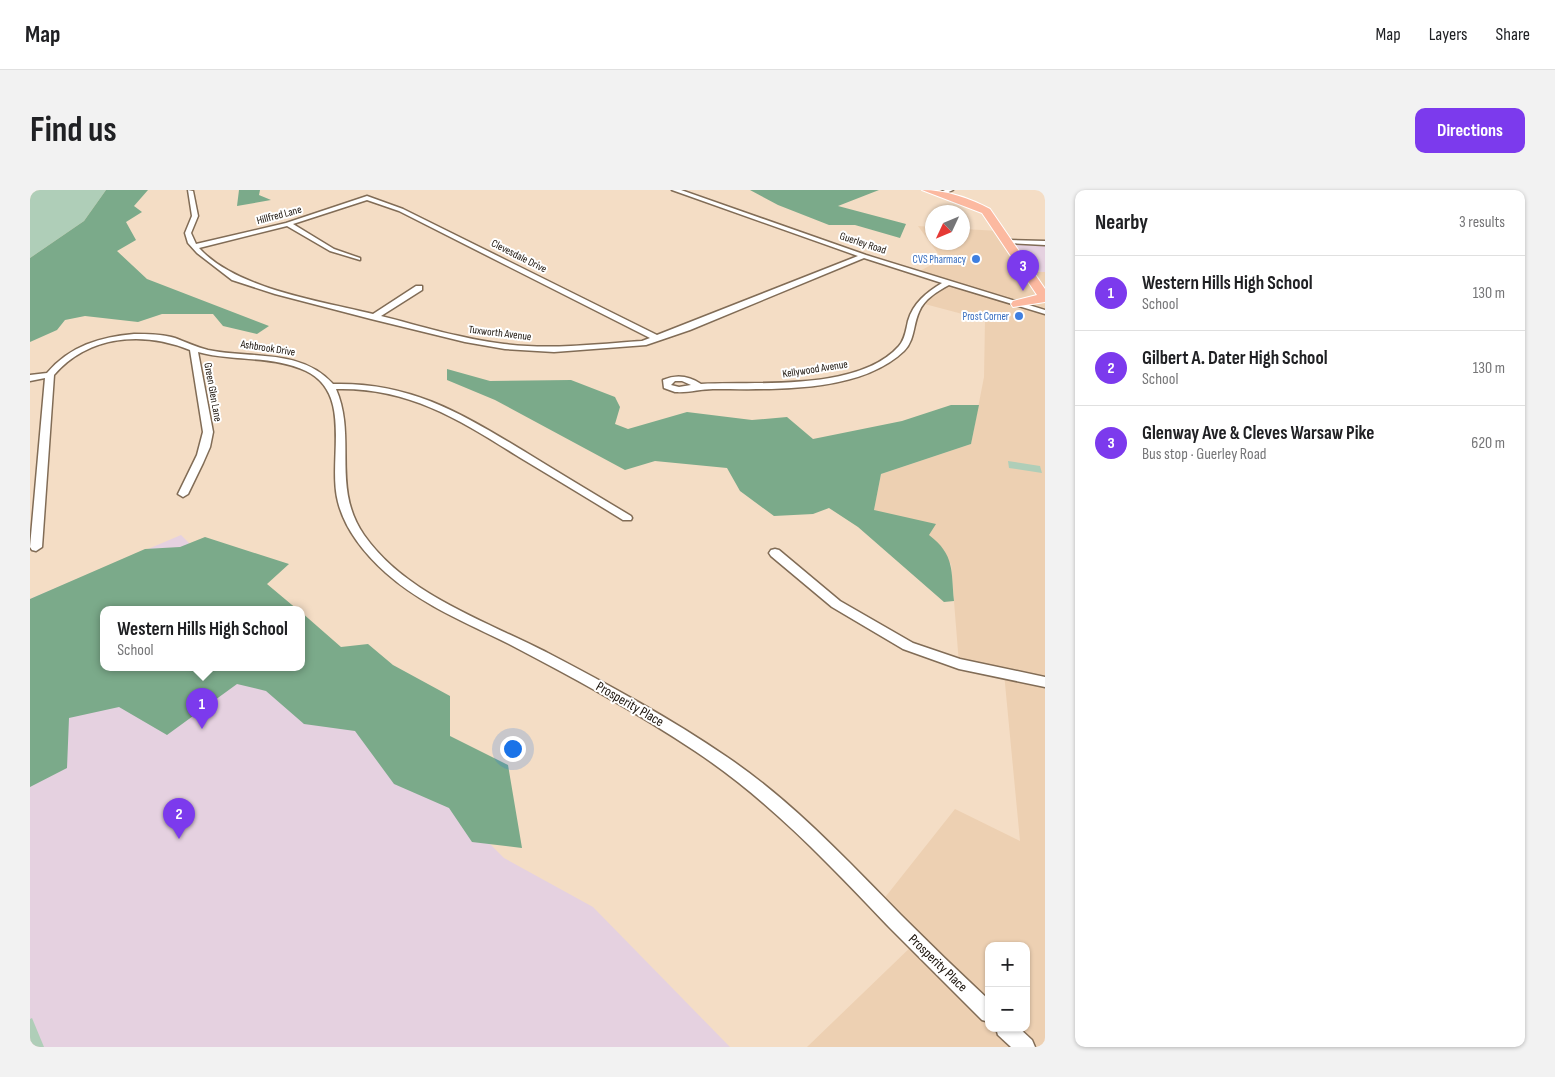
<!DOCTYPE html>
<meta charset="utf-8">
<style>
:root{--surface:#fff;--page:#f2f2f2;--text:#202124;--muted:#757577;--line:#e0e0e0;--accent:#7c3aed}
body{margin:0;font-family:"Sofia Sans Condensed",sans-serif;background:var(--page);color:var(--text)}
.controls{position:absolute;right:15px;bottom:15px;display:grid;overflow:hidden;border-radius:10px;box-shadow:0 1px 4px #0004}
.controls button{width:45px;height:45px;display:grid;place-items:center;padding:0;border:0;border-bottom:1px solid var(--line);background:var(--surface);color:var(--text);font:25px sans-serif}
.compass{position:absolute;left:895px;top:15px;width:45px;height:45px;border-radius:50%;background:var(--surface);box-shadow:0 1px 4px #0004;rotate:226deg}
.you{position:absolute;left:482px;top:558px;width:18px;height:18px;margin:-12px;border:4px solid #fff;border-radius:50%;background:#1a73e8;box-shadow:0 0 0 8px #1a73e833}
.badge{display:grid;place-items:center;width:32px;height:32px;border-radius:50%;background:var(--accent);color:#fff;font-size:16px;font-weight:700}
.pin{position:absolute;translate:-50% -41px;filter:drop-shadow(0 1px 2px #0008)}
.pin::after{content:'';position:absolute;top:26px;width:18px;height:15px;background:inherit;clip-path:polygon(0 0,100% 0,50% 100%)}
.popup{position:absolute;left:70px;top:416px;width:205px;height:65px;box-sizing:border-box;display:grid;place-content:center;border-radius:10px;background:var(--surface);filter:drop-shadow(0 1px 4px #0005);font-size:16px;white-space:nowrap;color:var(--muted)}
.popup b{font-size:19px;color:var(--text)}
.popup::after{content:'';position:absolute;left:50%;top:100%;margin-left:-10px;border:10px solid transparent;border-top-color:var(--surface)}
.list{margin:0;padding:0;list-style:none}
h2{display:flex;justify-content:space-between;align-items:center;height:65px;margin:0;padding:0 20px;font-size:21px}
h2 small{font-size:16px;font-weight:400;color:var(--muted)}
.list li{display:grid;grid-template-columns:32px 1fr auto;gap:15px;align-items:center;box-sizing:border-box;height:75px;padding:0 20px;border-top:1px solid var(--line)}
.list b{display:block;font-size:19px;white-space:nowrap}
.list p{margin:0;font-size:16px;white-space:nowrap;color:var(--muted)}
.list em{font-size:16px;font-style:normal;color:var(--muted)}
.map{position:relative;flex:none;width:1015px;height:857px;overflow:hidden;border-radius:10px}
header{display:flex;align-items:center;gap:30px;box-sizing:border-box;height:70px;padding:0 25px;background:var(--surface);border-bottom:1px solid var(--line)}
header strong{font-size:24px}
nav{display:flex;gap:28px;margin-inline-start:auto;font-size:18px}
.intro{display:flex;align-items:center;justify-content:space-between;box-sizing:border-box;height:120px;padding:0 30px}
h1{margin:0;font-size:35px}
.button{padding:12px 22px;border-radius:10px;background:var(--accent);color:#fff;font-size:18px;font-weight:700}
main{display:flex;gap:30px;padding:0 30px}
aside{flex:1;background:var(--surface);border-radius:10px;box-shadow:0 1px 4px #0004}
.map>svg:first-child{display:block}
.built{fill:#edd0b2;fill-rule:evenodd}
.education{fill:#e5d1e0}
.green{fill:#afceb8}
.forest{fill:#7baa8a}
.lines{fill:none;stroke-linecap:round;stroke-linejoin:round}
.street-casing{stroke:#816c56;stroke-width:3}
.primary-casing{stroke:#fff;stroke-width:2}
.street{fill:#fff;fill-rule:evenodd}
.primary{fill:#fcb9a0;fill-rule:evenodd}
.shop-dot{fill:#3f7fe0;stroke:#fff;stroke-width:2}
.labels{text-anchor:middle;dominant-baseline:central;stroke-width:4;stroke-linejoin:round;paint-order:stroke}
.far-street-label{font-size:11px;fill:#191109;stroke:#fff}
.far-shop-label{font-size:11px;fill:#366cbe;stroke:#fff;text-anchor:end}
.street-label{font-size:14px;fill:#191109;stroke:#fff}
</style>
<header>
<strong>Map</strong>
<nav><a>Map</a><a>Layers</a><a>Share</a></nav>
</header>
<div class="intro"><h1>Find us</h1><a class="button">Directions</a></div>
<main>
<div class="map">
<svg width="1015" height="857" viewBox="0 0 1015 857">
<rect width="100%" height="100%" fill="#f4ddc5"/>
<path class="built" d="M 888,36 L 902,37 L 902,52 L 932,52 L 933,39 L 970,41 L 997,81 L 1015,82 L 1015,857 L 777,857 L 886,752 L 849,715 L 925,619 L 990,651 L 974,483 L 929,474 L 921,374 L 844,320 L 851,284 L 941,254 L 954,187 L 955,130 L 891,113 L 918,92 L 888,82 L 912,69 ZM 959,756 L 996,756 L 996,838 L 959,838 Z"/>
<g class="education">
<polygon points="987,52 1015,53 1015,82 997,81 979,55"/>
<polygon points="151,345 226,420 73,420 73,478 271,478 271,465 474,668 563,717 700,857 0,857 0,409"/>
</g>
<g class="green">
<polygon points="0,0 76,0 54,31 0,68"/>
<polygon points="978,271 1010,276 1012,283 979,278"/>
<polygon points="2,828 14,857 0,857 0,829"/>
</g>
<g class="forest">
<polygon points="76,0 118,0 104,16 112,22 96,32 106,50 87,61 117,89 239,136 227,144 193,136 183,124 132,124 108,132 55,126 35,130 27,140 0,152 0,68 54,31"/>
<polygon points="209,0 230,0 229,5 241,10 207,16"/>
<polygon points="720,0 849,0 808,16 876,34 870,48 825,35 799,35 748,15"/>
<path d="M 417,179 L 460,191 L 541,190 L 585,207 L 590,217 L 585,234 L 598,239 L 657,222 L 722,230 L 757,227 L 783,249 L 872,231 L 921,215 L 949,215 L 941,254 L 851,284 L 844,320 L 906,334 L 899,345 C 925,365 921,380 924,411 L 914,412 L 828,337 L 799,318 L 783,324 L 744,326 L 710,301 L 697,278 L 625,271 L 595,280 L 465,210 L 417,190 Z"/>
<polygon points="175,347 259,374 237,394 268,420 73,420 73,478 271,478 271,422 311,457 338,454 363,475 420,506 420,546 478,575 492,658 442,652 419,618 364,594 325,541 274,534 236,501 207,494 137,545 89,517 39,528 37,578 0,597 0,409 115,359 150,357"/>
</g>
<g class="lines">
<defs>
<g id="street">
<path d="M 158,0 L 163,1 L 168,26 L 161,43 L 166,54 L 256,33 L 337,6 L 373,19 L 627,145 L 828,66 L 642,0 L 651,0 L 836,65 L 1015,120 L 1015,124 L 919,95 C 908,101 894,109 889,122 C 883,135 885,150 874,161 C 829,204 741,199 683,199 C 671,199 658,203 645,202 L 634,198 L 633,190 C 647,184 659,186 671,194 C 726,191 828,202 869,156 C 875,149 876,140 878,131 C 883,113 897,102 912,93 L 834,68 L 660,140 L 616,155 L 524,162 L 475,159 L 435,152 L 341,129 L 245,104 L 202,90 L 167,63 L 158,53 L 155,43 L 162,26 ZM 337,10 L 369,21 L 620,148 L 612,151 C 567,154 520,160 474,154 C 432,149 391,136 351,126 L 392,100 L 392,96 L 386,96 L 343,124 C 291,111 206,99 169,58 L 257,36 L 300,61 L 330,70 L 330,68 L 304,59 L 263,34 ZM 645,191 L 652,191 L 661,195 L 649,197 L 641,195 Z"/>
<polygon points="915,0 923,0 912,5 907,4"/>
<polygon points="979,50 1015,51 1015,55 977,53 976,52"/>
<path d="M 104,144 C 118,144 132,144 145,148 C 156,152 166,157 178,160 C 220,169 271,158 303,194 C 382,192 432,224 497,263 C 531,284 566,305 601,326 L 602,328 L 601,330 L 593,330 C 559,309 524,288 489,267 C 430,230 379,197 306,199 C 327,247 301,298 334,345 C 376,405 456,431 518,463 C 579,495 640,528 697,567 C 762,611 816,669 871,725 C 900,754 929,782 959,810 L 959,832 L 952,830 C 921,799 890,768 859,737 C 798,673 739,610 665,561 C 605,521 542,487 479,454 C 437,433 392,415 356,383 C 335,364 315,340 308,312 C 297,270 324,204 276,181 C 242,165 204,172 168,162 L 183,242 L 180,257 L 173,273 L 158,304 L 153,307 L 148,304 L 167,265 L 173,242 L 160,160 C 113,141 59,145 24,185 L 12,357 L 6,361 L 2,360 L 0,357 L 15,188 L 0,191 L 0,185 L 17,183 C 40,156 70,147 104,144 Z"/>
<polygon points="745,359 749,360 810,411 883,453 930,469 1015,487 1015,497 929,479 873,459 802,417 741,366 739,363 741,360"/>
<polygon points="966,838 989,838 1002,850 1005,857 981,857 968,845"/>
</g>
<path id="primary" d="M 892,0 C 915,0 940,8 960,19 L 1015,99 L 1015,112 L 983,117 L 981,114 L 983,111 L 1007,105 L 952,23 Z"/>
</defs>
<use href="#street" class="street-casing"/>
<use href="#primary" class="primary-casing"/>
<use href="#street" class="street"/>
<use href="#primary" class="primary"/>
</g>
<g class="shop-dot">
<circle cx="946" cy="69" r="5"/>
<circle cx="989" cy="126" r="5"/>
</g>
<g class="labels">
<g class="far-street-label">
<text transform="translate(249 25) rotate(-15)">Hillfred Lane</text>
<text transform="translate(833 53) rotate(18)">Guerley Road</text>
<text transform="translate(489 66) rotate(27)">Clevesdale Drive</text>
<text transform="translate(470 143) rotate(7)">Tuxworth Avenue</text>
<text transform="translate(238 158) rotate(9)">Ashbrook Drive</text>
<text transform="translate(785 179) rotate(-9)">Kellywood Avenue</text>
<text transform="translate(183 202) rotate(80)">Green Glen Lane</text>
</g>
<g class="far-shop-label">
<text x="936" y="69">CVS Pharmacy</text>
<text x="979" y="126">Prost Corner</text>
</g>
<g class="street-label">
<text transform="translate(600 514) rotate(30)">Prosperity Place</text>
<text transform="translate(908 773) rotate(44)">Prosperity Place</text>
</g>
</g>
</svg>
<div class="controls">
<button>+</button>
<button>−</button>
</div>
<svg class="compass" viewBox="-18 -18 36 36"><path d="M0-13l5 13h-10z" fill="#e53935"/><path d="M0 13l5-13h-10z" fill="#757577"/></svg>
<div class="you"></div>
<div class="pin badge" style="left:172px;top:539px">1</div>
<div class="popup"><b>Western Hills High School</b>School</div>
<div class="pin badge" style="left:149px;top:649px">2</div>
<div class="pin badge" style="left:993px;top:101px">3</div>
</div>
<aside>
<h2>Nearby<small>3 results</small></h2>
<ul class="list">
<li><span class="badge">1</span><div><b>Western Hills High School</b><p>School</p></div><em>130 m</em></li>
<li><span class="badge">2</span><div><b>Gilbert A. Dater High School</b><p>School</p></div><em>130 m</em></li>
<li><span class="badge">3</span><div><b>Glenway Ave &amp; Cleves Warsaw Pike</b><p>Bus stop · Guerley Road</p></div><em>620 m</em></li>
</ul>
</aside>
</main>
